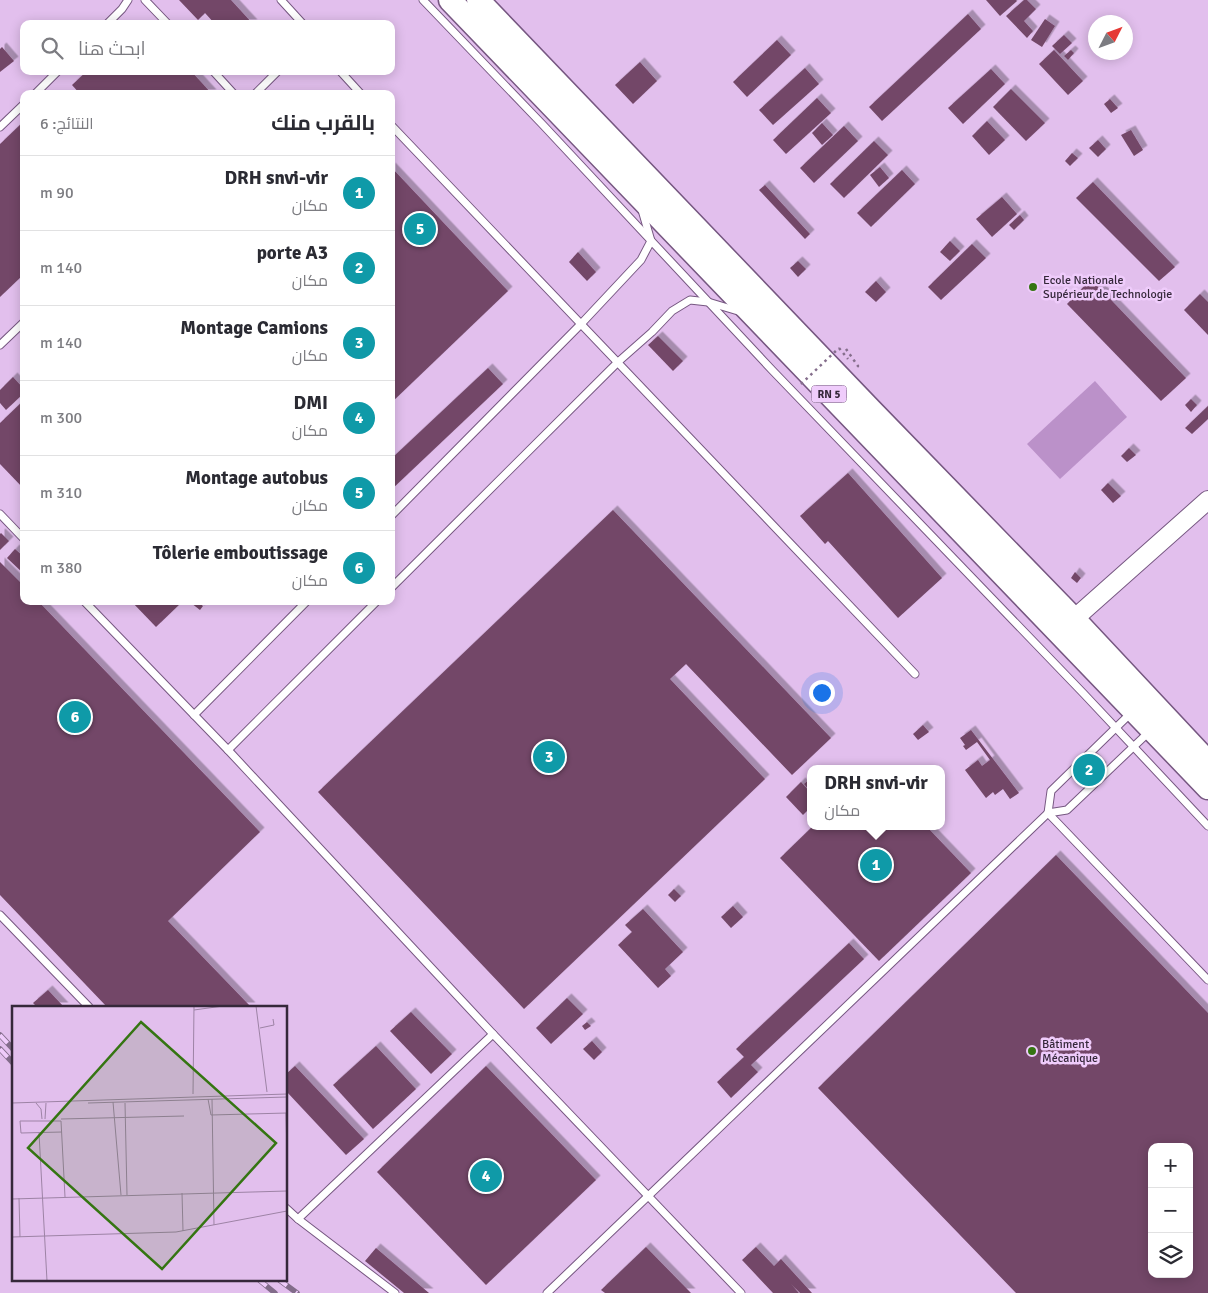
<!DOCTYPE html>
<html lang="ar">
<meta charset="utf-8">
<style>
:root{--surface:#fff;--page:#f7f7f7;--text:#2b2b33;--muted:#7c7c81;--line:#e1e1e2;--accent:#b45309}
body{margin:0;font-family:Signika,Cairo,sans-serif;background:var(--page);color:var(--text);direction:rtl}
.controls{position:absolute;right:15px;bottom:15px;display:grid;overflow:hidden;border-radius:10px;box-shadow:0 2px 12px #0003}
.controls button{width:45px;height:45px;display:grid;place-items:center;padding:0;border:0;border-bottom:1px solid var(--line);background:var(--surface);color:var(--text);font:25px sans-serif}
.compass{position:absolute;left:1088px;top:15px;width:45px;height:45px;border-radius:50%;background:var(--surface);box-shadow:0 2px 12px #0003;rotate:48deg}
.you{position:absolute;left:821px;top:692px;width:18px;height:18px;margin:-12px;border:4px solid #fff;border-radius:50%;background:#1a73e8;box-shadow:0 0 0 8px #1a73e833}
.badge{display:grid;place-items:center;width:32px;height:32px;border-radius:50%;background:var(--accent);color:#fff;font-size:16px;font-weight:700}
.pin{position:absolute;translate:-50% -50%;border:2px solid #fff;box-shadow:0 1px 5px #0006}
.popup{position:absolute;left:807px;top:765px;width:138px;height:65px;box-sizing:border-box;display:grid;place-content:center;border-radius:10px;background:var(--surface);filter:drop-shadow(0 1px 4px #0005);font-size:16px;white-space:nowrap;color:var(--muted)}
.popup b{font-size:19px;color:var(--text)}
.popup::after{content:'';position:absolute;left:50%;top:100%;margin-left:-10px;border:10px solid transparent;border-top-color:var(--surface)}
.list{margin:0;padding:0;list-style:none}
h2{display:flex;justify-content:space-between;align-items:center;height:65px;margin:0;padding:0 20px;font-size:21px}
h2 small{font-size:16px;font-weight:400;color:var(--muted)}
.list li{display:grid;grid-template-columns:32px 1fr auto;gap:15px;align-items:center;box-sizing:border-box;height:75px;padding:0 20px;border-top:1px solid var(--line)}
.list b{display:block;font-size:19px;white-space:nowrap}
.list p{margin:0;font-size:16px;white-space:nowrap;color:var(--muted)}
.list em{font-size:16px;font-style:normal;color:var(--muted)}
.icon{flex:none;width:28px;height:28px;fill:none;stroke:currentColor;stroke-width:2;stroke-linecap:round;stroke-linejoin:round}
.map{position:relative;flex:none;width:1208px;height:1293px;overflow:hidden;direction:ltr}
.search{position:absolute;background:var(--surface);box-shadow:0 2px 12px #0003;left:20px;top:20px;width:375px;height:55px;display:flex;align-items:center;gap:12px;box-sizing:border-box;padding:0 18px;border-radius:10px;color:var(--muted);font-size:19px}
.panel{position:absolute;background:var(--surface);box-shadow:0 2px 12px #0003;left:20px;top:90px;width:375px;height:515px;border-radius:10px;direction:rtl}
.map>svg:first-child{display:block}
.green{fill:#bb91c9}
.building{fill:#734767;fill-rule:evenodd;filter:url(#shadow)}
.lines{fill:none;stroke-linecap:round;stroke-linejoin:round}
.service-casing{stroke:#765781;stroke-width:9}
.tertiary-casing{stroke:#765781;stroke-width:20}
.trunk-casing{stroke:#765781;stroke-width:25}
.path{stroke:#856e8c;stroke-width:2.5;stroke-dasharray:2.5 4;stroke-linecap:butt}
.service{stroke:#fff;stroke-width:7}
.tertiary{stroke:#fff;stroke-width:18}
.trunk{stroke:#fff;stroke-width:22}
.rail-casing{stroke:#826c8a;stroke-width:5.5}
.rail{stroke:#efccfb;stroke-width:4;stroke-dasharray:11;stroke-linecap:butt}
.path-bridge{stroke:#856e8c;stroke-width:2.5;stroke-dasharray:2.5 4;stroke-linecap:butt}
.poi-dot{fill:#357512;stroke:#efccfb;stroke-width:2}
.labels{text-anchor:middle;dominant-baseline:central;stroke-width:5;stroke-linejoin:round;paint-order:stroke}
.shield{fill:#efccfb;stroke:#6d5974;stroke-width:1}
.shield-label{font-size:11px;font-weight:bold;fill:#35283a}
.poi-label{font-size:12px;fill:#35283a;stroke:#efccfb;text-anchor:start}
.inset-road{fill:none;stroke:#9d83a5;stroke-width:1}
.view{fill:#357512;fill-opacity:0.15;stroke:#357512;stroke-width:2.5}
.inset-edge{fill:none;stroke:#35283a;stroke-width:2.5}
</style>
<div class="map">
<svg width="1208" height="1293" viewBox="0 0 1208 1293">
<defs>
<filter id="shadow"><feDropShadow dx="4.5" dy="-4.5" stdDeviation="0" flood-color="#0004"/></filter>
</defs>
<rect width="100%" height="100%" fill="#e2bfed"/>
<polygon class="green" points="1095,381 1127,417 1060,479 1027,444"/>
<g class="building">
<polygon points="179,0 231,0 253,24 215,24 205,13 198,20"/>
<polygon points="986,0 1016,0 1017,1 1000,16"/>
<polygon points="1024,0 1027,0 1036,9 1024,21 1033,31 1027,38 1006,16"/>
<polygon points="968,14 981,29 882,121 869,107"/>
<polygon points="1045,19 1055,26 1042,47 1031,40"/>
<polygon points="1064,35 1072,43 1060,54 1052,46"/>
<polygon points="777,40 791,55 747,97 733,82"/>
<polygon points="2,47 14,61 0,72 0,49"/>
<polygon points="1054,50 1083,81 1068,95 1039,64"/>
<polygon points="1071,50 1074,53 1068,60 1064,56"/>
<polygon points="640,62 657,81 633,104 615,85"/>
<polygon points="805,68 819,84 773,125 759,110"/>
<polygon points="991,69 1005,84 963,124 948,108"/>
<polygon points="87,71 191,71 212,94 80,94 72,85"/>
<polygon points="1011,89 1045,123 1026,141 993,107"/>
<polygon points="817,98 831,113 786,154 773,140"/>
<polygon points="1110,99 1118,108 1111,113 1104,104"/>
<polygon points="987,121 1005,140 989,155 972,136"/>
<polygon points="22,123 24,124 24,274 0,297 0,144"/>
<polygon points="822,123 833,135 822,145 812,133"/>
<polygon points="844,126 858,141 814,183 800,168"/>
<polygon points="1131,130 1143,150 1134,156 1121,135"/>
<polygon points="1098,140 1106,149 1098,157 1089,148"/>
<polygon points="874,141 888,155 844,198 830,184"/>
<polygon points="1072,153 1078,158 1070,166 1065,161"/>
<polygon points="391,167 508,291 391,403"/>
<polygon points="880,167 889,178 879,187 870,175"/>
<polygon points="902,170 915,184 871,227 857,213"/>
<polygon points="1093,182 1175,267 1159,281 1076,198"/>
<polygon points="765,185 810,234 805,239 759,190"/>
<polygon points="1002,197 1017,214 992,237 976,219"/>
<polygon points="1020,215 1024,220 1014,230 1009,225"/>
<polygon points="950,241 960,251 950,261 940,252"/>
<polygon points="972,244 986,258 941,300 928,287"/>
<polygon points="578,252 596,272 587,281 569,262"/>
<polygon points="798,261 806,269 798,277 790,268"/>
<polygon points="1091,279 1186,378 1161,401 1067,304"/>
<polygon points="876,281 886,292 876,302 865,292"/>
<polygon points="1200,294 1208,302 1208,335 1184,310"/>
<polygon points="658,336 683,361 673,371 648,345"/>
<polygon points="488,368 503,384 391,490 391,459"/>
<polygon points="13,377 24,389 24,393 6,410 0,403 0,390"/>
<polygon points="1191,399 1197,405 1191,412 1185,405"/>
<polygon points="24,400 24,489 0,464 0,423"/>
<polygon points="1208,406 1208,419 1192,434 1185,428"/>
<polygon points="1129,448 1136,455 1127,462 1121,456"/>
<polygon points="848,473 942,578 898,618 828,541 825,544 800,516"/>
<polygon points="1108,483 1121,496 1113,503 1101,490"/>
<polygon points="613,510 831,738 792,775 686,664 670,679 765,779 524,1009 318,792"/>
<polygon points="1,533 9,541 0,550 0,534"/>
<polygon points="15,549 24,557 24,574 7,558"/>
<polygon points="0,562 24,586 24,601 38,601 260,832 168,921 251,1007 107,1007 0,895"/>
<polygon points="1075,572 1081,578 1077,583 1071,578"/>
<polygon points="131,601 183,601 156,627"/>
<polygon points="193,601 197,601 203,606 200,610 191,603"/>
<polygon points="923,725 929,732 918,740 913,734"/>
<polygon points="971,730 1019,793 1010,799 1003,789 995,795 993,792 986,798 965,770 978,760 982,766 990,760 977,742 966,750 963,746 965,745 960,738"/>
<polygon points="1093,757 1102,767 1084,783 1075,773"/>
<polygon points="811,778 811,792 804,784"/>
<polygon points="801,782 811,793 811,807 803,815 786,797"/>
<polygon points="813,826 926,826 971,873 879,961 780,858"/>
<path d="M 1056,855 L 1208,1013 L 1208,1293 L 1016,1293 L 818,1088 ZM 1152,1147 L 1189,1147 L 1189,1274 L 1152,1274 Z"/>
<polygon points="674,889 681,896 675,902 668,895"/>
<polygon points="733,906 743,917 731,928 721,917"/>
<polygon points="643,909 683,952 665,969 671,976 658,988 618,945 632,932 625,925"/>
<polygon points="849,943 864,959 751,1065 758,1072 731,1098 717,1082 744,1057 736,1049"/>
<polygon points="48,990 64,1007 37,1007 33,1003"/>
<polygon points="567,998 583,1014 551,1044 536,1028"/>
<polygon points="411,1012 452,1054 431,1074 390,1031"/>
<polygon points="587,1022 591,1026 585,1030 582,1026"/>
<polygon points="592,1041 602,1052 594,1060 583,1049"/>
<polygon points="376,1046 416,1089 373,1129 333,1085"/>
<polygon points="295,1066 364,1139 346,1155 286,1091 286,1074"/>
<polygon points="486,1066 596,1180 486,1285 377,1172"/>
<polygon points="646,1247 691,1293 605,1293 601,1290"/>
<polygon points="756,1247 774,1266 781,1259 812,1293 800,1293 791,1284 799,1293 773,1293 742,1260"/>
<polygon points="376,1248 429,1293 404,1293 365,1261"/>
</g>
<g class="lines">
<defs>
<g id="service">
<polyline points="145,0 168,24"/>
<polyline points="281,0 303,24"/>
<polyline points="423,0 543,125 772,370 1084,694 1208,826"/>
<polyline points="107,24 122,9 128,0"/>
<polyline points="213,71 234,94"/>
<polyline points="340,71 361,94"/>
<polyline points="35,94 58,71"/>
<polyline points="255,94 278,71"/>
<polyline points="391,125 915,674"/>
<polyline points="0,127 24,104"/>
<polyline points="0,345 24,322"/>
<polyline points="0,514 24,539"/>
<polyline points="391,516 581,324 641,260 651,241 642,210"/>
<polyline points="391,588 618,362 652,332 672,311 690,300 708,302 738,311"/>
<polyline points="84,601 228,750 493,1034 741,1293"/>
<polyline points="194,715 307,601"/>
<polyline points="228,750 377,601"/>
<polyline points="1048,813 1208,980"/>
<polyline points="1048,813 1051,791 1132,712"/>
<polyline points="0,915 89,1007"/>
<polyline points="286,1208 298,1219 395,1293"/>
<polyline points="298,1219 493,1034"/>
<polyline points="547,1293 1048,813 1067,810 1150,731"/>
</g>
<polyline id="tertiary" points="1074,619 1208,500"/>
<g id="trunk">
<polyline points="450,0 1208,788"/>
<polyline points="478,0 871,410 1074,619 1208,762"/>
</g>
</defs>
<use href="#service" class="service-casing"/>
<use href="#tertiary" class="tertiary-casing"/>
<use href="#trunk" class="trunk-casing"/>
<g class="path">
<polyline points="839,348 848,359"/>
<polyline points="846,349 858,366 856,368 855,367"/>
</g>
<use href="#service" class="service"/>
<use href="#tertiary" class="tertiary"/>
<use href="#trunk" class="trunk"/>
<defs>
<g id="rail">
<polyline points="0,1035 14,1050"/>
<polyline points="0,1049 14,1064"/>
<polyline points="258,1279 275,1293"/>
<polyline points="278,1279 297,1293"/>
</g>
</defs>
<use href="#rail" class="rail-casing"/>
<use href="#rail" class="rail"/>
<polyline class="path-bridge" points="801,384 839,348"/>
</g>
<g class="poi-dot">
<circle cx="1033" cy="287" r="5"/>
<circle cx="1032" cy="1051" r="5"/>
</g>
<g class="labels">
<rect class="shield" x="811.5" y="385.5" width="35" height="17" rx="4"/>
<g class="shield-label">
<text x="829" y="394">RN 5</text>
</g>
<g class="poi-label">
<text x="1043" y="280">Ecole Nationale<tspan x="1043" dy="14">Supérieur de Technologie</tspan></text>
<text x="1042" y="1044">Bâtiment<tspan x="1042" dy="14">Mécanique</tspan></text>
</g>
</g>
<g transform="translate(12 1006)">
<rect width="275" height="275" fill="#e2bfed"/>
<path class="inset-road" d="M 244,0 L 255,86M 182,4 L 211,0M 248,22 L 262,19 L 261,13M 181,88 L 182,0M 196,93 L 199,109M 200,93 L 202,219M 101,96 L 109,189M 0,97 L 275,88M 24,97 L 29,103 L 30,113M 76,97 L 275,91M 113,97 L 115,189M 274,107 L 275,149M 199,109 L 275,107M 33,113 L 34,97M 49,113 L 172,110M 50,126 L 9,127 L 8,115 L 49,115 L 53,191M 27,127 L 35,275M 170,187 L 171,225M 7,192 L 8,231M 0,193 L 275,185M 0,231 L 164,226 L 275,205"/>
<path class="view" d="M 129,16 L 264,137 L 150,263 L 16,142 Z"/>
<rect width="275" height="275" class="inset-edge"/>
</g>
</svg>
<div class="controls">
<button>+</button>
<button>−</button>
<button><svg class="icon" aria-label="layers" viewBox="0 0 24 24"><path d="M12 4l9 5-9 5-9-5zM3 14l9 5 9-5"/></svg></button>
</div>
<svg class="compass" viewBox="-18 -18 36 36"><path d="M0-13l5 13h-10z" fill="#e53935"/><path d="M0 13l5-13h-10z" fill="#7c7c81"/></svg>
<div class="you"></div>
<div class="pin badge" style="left:876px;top:865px;background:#0f9aa8">1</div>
<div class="popup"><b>DRH snvi-vir</b>مكان</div>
<div class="pin badge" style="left:1089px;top:770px;background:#0f9aa8">2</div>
<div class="pin badge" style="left:549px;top:757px;background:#0f9aa8">3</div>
<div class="pin badge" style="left:486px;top:1176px;background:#0f9aa8">4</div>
<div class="pin badge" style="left:420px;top:229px;background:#0f9aa8">5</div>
<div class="pin badge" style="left:75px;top:717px;background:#0f9aa8">6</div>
<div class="search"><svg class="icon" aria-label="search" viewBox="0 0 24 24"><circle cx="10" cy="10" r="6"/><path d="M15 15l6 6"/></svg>ابحث هنا</div>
<section class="panel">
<h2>بالقرب منك<small>النتائج: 6</small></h2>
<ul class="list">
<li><span class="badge" style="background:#0f9aa8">1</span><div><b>DRH snvi-vir</b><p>مكان</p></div><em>90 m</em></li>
<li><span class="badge" style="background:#0f9aa8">2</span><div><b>porte A3</b><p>مكان</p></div><em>140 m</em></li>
<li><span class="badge" style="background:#0f9aa8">3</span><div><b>Montage Camions</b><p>مكان</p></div><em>140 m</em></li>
<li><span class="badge" style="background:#0f9aa8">4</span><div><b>DMI</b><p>مكان</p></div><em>300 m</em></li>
<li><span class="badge" style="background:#0f9aa8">5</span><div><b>Montage autobus</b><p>مكان</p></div><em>310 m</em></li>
<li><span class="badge" style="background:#0f9aa8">6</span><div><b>Tôlerie emboutissage</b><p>مكان</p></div><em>380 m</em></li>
</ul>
</section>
</div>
